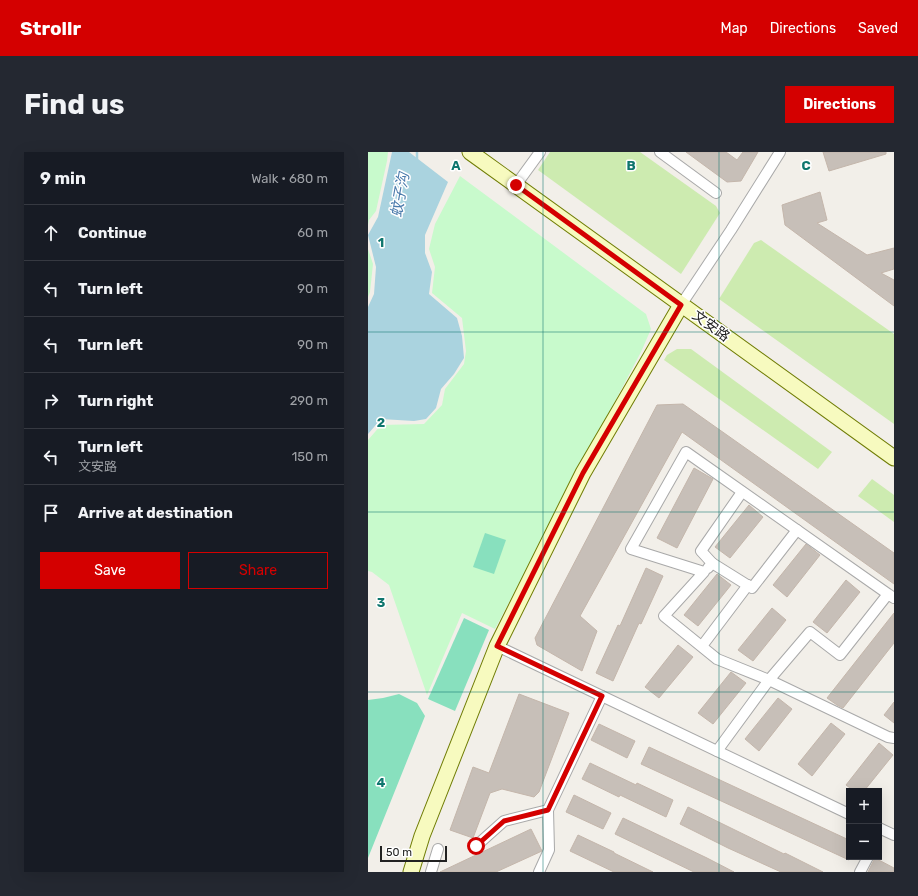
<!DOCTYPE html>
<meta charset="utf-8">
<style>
:root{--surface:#171b24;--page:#242831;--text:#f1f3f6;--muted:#9ea1a6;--line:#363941;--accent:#d40000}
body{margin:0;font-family:Rubik,"Noto Sans SC",sans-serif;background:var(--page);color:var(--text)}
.controls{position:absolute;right:12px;bottom:12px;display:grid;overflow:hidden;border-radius:0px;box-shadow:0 4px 16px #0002}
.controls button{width:36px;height:36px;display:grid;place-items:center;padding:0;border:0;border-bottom:1px solid var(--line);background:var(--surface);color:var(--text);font:20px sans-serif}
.scale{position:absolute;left:12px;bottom:10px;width:67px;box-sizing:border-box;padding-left:4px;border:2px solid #222;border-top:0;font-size:11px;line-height:14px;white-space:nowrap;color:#222;-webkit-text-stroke:3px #fff;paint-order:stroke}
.stop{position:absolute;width:12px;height:12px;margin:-9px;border:3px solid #d40000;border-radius:50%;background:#fff}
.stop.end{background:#d40000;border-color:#fff;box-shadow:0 1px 4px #0008}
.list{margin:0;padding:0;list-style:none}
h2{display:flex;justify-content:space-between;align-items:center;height:52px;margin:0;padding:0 16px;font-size:17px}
h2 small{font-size:13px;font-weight:400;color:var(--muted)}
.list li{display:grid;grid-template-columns:26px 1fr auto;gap:12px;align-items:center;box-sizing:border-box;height:56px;padding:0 16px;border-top:1px solid var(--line)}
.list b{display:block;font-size:15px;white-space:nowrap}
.list p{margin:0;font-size:13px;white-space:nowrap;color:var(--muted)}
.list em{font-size:13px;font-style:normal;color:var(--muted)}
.actions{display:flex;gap:8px;padding:12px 16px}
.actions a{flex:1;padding:9px 0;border:1px solid var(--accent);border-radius:0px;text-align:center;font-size:14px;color:var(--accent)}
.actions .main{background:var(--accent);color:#fff}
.icon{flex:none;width:22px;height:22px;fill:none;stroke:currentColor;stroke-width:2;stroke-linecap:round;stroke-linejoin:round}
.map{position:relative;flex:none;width:526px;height:720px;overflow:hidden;border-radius:0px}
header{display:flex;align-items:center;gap:24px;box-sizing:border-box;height:56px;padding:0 20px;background:var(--accent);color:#fff}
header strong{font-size:19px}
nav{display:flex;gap:22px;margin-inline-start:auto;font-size:14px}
.intro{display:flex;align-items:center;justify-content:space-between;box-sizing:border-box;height:96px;padding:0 24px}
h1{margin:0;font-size:28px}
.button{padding:10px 18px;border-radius:0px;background:var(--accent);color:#fff;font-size:14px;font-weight:700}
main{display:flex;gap:24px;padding:0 24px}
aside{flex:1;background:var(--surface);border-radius:0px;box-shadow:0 4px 16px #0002}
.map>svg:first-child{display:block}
.grass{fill:#cdebb0}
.park{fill:#c8facc}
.pitch{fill:#88e0be}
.water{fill:#aad3df}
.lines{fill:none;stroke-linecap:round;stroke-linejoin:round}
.stream{stroke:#aad3df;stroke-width:2.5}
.building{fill:#c7bfb8;stroke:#c4b6ab}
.street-casing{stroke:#a9a9a9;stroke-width:12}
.secondary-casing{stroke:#707d05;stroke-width:17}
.street{stroke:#fff;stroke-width:10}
.secondary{stroke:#f7fabf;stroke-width:15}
.route{stroke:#d40000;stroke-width:5}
.grid{fill:none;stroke:#0f766e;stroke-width:1;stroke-opacity:0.55}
.labels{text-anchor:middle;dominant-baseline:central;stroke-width:3;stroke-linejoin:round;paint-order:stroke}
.street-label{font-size:14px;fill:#222;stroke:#fff}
.water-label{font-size:15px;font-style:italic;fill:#4a7aab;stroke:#fff}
.grid-label{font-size:13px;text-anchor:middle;font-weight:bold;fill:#0f766e;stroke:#fff;stroke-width:3;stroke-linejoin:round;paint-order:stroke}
</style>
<header>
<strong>Strollr</strong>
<nav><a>Map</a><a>Directions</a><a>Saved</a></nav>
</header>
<div class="intro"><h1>Find us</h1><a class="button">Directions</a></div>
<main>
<aside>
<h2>9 min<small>Walk · 680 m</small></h2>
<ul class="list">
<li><svg class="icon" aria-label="ahead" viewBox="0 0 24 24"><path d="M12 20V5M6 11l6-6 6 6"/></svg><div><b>Continue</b></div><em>60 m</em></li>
<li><svg class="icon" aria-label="left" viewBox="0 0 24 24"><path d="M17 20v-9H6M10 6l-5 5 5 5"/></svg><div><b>Turn left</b></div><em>90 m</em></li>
<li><svg class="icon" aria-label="left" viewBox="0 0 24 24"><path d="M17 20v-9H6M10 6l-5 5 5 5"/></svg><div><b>Turn left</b></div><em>90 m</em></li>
<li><svg class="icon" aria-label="right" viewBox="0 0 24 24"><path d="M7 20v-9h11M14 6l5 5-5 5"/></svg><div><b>Turn right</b></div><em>290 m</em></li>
<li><svg class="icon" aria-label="left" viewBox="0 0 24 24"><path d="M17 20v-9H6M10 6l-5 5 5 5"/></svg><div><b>Turn left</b><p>文安路</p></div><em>150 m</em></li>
<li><svg class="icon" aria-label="arrive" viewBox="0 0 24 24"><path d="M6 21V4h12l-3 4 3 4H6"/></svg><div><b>Arrive at destination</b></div></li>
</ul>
<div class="actions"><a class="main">Save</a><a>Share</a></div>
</aside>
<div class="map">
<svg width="526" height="720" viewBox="0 0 526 720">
<rect width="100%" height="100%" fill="#f2efe9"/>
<g class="grass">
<polygon points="182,0 272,0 348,54 352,61 313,122 170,18"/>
<polygon points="393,88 526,182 526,272 351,147 386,91"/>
<polygon points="309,197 323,197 464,300 450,317 296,208 299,203"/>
<polygon points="504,327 526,343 526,370 490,344"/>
</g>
<g class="park">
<polygon points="0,0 20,0 19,9 8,59 1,68 0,73"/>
<polygon points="92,24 278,162 283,177 273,200 127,477 94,461 59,543 21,433 4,420 0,419 0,288 13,273 56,272 74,253 77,237 96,212 98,199 94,166 64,141 67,115 61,97 67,72"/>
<polygon points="0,97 5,112 2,140 0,145"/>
</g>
<g class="pitch">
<polygon points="117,381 138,388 126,422 105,415"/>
<polygon points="96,466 121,478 87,559 60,547"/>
<polygon points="31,542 49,551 57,564 0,706 0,548 15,546"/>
</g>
<polygon class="water" points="24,0 41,0 80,30 57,83 57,101 64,120 61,142 89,166 94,184 96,206 86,222 73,237 68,256 58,267 46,269 13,267 0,282 0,155 6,142 8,115 0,83 10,65"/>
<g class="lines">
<polyline class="stream" points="49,7 49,0"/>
</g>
<g class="building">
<polygon points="318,0 358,0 369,8 375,0 390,0 373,29 359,30"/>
<polygon points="455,0 518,0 518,2 461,19"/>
<polygon points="452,40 459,68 449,71 499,103 526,96 526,117 513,121 526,128 526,154 417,73 414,53"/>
<polygon points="315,252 526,401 526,432 314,280 212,464 229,479 214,519 169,493 167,486 289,253"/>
<polygon points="326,316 345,327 309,396 289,386"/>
<polygon points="381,353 395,365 362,406 347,395"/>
<polygon points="438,392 452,403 419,445 405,433"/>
<polygon points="278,416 295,424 273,472 271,471 245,529 228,521 250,473 252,474"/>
<polygon points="349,422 363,433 330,474 316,463"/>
<polygon points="478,428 492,440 459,481 445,470"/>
<polygon points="404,456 418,468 385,509 370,498"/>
<polygon points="526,461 526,491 475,556 469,553 459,546"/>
<polygon points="310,493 325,505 291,546 277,535"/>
<polygon points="363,520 378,531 345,572 330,561"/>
<polygon points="151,542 201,561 171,640 166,645 134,637 122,641 105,686 82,678 105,615 121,621"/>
<polygon points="410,546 424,557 391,599 377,587"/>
<polygon points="526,550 526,571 516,563"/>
<polygon points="463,571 477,582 444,624 430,612"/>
<polygon points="231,572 267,589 259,606 223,588"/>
<polygon points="511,591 525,603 496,639 486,639 478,633"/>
<polygon points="281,595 481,688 481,708 273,612"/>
<polygon points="222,611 268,633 269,631 305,648 298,665 252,643 251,645 214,627"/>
<polygon points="206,643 243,661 235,677 198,660"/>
<polygon points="320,655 416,702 417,701 455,720 413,720 360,696 312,672"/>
<polygon points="255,666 339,706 366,720 326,720 247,682"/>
<polygon points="163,677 174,699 128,720 72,720"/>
<polygon points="210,683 246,700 246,701 285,720 246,720 202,699"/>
<polygon points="507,706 526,716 526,720 500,720"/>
</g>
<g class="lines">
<defs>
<g id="street">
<polyline points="292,0 348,41"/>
<polyline points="148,33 172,0"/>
<polyline points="313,153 363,78 412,0"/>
<polyline points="344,411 384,436 429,378"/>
<polyline points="340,416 344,411 333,399 374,340"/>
<polyline points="520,442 472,503 442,480 401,528 349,507 296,464 336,420 263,397 318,300 520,442 526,446"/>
<polyline points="129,494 481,662"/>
<polyline points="334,494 380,433"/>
<polyline points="349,599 401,528 520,585 526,586"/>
<polyline points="511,676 526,683"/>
<polyline points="108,694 136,669 180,658 234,544"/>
<polyline points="63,720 70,697"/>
<polyline points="171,720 181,698 180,658"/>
<polyline points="492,720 500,705"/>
</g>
<g id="secondary">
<polyline points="102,0 526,306"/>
<polyline points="43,720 54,684 129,494 215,321 313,153"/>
</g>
</defs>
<use href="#street" class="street-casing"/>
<use href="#secondary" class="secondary-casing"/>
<use href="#street" class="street"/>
<use href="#secondary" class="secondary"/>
</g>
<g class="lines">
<polyline class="route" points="108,694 136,669 180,658 234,544 129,494 215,321 313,153 148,33"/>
</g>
<path class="grid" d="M 175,0 L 175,720M 351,0 L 351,720M 0,180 L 526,180M 0,360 L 526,360M 0,540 L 526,540"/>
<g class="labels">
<g class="street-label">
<text transform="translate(343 174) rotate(36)">文安路</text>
</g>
<g class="water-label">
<text transform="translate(32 43) rotate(-80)">蚊子沟</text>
</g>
</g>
<g class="grid-label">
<text x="88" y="18">A</text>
<text x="263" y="18">B</text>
<text x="438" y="18">C</text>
<text x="13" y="95">1</text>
<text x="13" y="275">2</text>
<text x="13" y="455">3</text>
<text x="13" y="635">4</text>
</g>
</svg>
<div class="controls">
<button>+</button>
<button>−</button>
</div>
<div class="scale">50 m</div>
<div class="stop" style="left:108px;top:694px"></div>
<div class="stop end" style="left:148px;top:33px"></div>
</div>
</main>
